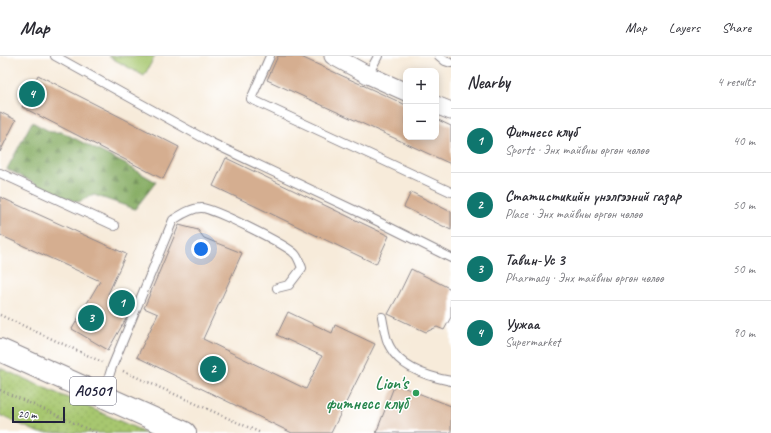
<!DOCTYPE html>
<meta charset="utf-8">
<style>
:root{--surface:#fff;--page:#f7f7f7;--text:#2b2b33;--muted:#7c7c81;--line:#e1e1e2;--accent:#0f766e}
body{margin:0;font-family:Caveat,sans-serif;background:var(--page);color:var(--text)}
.controls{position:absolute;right:12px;top:12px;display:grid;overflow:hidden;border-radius:8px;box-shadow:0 2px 10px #0003}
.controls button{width:36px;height:36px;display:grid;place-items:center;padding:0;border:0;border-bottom:1px solid var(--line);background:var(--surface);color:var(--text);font:20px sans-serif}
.scale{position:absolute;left:12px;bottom:10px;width:53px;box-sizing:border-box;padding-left:4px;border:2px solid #22223b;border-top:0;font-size:11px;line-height:14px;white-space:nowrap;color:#22223b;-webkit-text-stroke:3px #fff;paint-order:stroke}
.you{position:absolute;left:201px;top:193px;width:14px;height:14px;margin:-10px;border:3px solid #fff;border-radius:50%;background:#1a73e8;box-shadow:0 0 0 6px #1a73e833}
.badge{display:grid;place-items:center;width:26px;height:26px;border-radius:50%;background:var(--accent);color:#fff;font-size:13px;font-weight:700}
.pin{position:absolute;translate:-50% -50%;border:2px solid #fff;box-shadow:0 1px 4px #0006}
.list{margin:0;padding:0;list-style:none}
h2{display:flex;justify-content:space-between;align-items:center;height:52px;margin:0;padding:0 16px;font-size:17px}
h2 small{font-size:13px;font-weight:400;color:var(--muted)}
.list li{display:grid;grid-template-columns:26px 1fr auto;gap:12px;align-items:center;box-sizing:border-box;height:64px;padding:0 16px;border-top:1px solid var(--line)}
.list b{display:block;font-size:15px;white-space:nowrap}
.list p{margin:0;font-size:13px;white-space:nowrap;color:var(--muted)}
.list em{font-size:13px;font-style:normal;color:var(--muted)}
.map{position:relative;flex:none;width:451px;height:377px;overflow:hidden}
header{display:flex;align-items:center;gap:24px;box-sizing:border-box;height:56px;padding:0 20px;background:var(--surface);border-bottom:1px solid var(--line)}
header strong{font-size:19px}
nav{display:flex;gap:22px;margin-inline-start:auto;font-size:14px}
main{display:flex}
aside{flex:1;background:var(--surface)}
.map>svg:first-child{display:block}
.forest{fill:url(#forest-firs);stroke:#54674e}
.park{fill:url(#park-dots);stroke:#647455}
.pitch{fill:#a7c76f;stroke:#647455}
.building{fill:#d5ae90}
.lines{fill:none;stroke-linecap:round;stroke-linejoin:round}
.lane-casing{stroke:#8c868a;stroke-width:10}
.street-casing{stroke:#8c868a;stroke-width:19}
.highway-casing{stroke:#8c868a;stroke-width:24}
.path{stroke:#8c868a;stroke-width:2.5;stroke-dasharray:1 3;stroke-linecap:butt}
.lane{stroke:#fff;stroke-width:8}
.street{stroke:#fff;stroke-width:17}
.highway{stroke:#fff;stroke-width:22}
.leisure-dot{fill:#2e9e5b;stroke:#fff;stroke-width:1.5}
.labels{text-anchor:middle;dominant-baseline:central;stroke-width:3;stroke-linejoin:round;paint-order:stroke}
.shield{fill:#fff;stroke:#646476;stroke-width:1}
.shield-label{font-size:16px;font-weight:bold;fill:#22223b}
.leisure-label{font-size:17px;font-weight:bold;fill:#27864d;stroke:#fff;text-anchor:end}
</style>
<header>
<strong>Map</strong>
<nav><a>Map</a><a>Layers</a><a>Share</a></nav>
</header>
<main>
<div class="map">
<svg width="451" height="377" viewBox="0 0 451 377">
<defs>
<pattern id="forest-firs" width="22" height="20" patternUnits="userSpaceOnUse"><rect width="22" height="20" fill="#85ac62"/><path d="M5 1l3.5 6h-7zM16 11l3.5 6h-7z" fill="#6c8c52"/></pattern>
<pattern id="park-dots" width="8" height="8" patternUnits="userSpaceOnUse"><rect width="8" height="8" fill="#a7c76f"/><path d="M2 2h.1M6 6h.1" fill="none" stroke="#8fab61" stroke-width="1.8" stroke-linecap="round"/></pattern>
</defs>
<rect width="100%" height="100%" fill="#fff"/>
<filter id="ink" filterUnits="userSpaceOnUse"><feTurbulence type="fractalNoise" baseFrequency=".025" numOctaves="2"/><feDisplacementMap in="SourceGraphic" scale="8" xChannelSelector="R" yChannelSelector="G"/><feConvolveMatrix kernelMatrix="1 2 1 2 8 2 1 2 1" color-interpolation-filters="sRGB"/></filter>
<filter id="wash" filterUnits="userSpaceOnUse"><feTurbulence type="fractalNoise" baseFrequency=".012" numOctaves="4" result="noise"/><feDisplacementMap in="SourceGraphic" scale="16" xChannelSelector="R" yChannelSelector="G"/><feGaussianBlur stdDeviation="0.9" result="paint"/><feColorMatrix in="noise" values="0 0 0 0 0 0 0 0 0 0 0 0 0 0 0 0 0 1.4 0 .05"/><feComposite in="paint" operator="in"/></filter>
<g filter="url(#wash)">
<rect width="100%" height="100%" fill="#f7ebda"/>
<polygon class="forest" points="32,66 51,76 62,76 125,108 156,126 135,153 94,139 78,146 57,139 7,113"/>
<polygon class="park" points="0,312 147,377 40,377 37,376 0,359"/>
<polygon class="pitch" points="108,0 155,0 144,20"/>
<g id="blocks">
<g class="building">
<polygon points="278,0 299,0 406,49 406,81 436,81 436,63 451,70 451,108 267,24"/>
<polygon points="38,19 179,91 163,123 22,51"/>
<polygon points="0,56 16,64 0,96"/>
<polygon points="226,102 389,180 376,208 213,130"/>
<polygon points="411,136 451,156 451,174 404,151"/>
<polygon points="0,141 126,198 108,238 131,251 127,261 108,294 72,273 100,225 0,179"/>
<polygon points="179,169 198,174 204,182 242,197 203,283 306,333 322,300 277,279 288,256 332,277 335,269 375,288 331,377 292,377 137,301 158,258 144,252"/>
<polygon points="411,213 451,233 451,261 444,274 437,271 426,276 388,258 399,238"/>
<polygon points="395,328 451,350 451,377 376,377"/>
</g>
</g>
</g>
<g filter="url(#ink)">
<use href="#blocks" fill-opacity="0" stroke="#8c868a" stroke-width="1"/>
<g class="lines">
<defs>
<g id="lane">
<polyline points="55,0 212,87 371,162 451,202"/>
<polyline points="270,0 251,43 451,136"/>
<polyline points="439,0 445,5 451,7"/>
<polyline points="368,19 378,0"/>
<polyline points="0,117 115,170"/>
<path d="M 382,261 C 384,270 385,283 390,291 C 401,312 429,321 451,325"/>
<path d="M 103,339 L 112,311 L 173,164 C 181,159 191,152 201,152 C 211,151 287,189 295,198 C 298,201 300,207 302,212 L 289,229 L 277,232"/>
</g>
<g id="street">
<polyline points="333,0 368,19 406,36"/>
<polyline points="436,49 451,55"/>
</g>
<polyline id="highway" points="0,294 185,377"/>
</defs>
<use href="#lane" class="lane-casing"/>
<use href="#street" class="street-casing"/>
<use href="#highway" class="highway-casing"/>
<g class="path">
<polyline points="0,259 102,306"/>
<polyline points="123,315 261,377"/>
<polyline points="0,334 97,377"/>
</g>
<use href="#lane" class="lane"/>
<use href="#street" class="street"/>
<use href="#highway" class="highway"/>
</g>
</g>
<circle class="leisure-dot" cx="416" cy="337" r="4"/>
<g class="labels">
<rect class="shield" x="70" y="321" width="46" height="28" rx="3"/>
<g class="shield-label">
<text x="93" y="335">A0501</text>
</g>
<g class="leisure-label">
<text x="408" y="327">Lion's<tspan x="408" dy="20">фитнесс клуб</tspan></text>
</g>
</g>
</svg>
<div class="controls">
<button>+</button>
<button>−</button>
</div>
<div class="scale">20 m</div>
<div class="you"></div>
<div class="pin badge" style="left:122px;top:247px">1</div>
<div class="pin badge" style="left:213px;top:313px">2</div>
<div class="pin badge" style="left:91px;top:262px">3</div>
<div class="pin badge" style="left:32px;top:38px">4</div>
</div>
<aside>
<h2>Nearby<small>4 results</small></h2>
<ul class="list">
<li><span class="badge">1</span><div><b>Фитнесс клуб</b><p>Sports · Энх тайвны өргөн чөлөө</p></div><em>40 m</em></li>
<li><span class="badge">2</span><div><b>Статистикийн үнэлгээний газар</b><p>Place · Энх тайвны өргөн чөлөө</p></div><em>50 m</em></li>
<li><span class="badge">3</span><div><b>Тавин-Ус 3</b><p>Pharmacy · Энх тайвны өргөн чөлөө</p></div><em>50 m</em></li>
<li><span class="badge">4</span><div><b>Уужаа</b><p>Supermarket</p></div><em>90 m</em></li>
</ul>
</aside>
</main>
